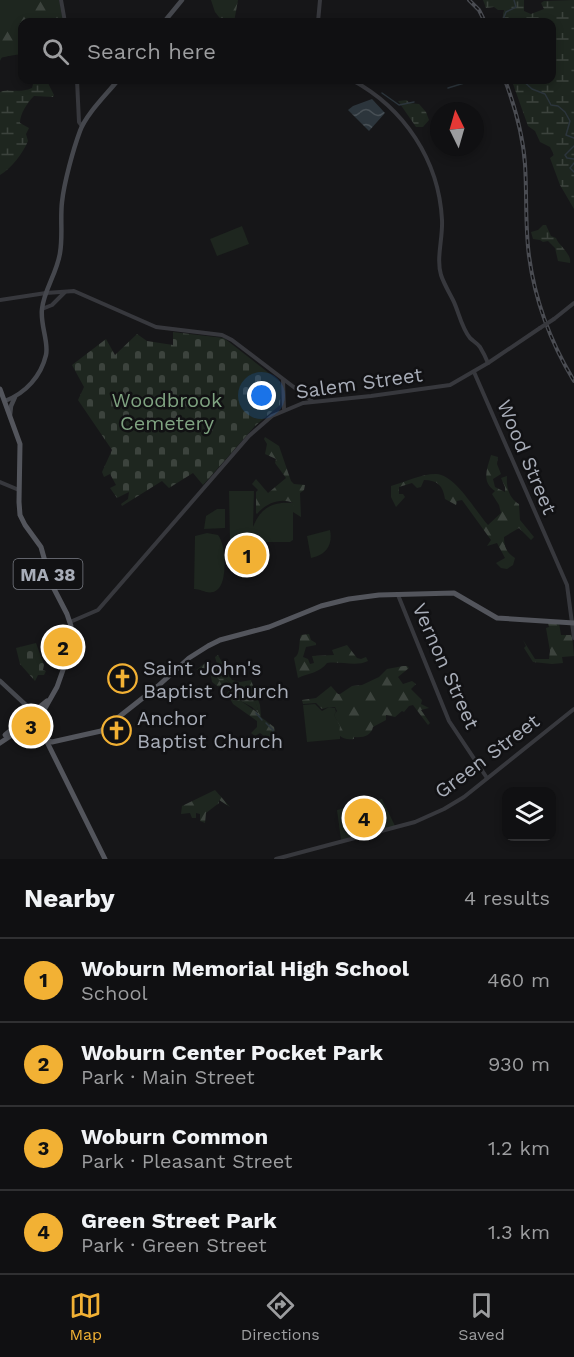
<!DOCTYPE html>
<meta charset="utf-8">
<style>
:root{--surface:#101012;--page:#1e1e20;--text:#f1f3f6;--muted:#9c9d9f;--line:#303032;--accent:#f2b134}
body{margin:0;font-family:"Work Sans",sans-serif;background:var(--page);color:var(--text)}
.controls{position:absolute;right:18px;bottom:18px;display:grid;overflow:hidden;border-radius:12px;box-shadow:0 3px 9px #0003}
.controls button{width:54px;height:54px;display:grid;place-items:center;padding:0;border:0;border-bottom:2px solid var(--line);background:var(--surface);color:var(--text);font:30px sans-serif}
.compass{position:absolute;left:430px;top:102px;width:54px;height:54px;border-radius:50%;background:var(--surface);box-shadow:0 3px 9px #0003;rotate:355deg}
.you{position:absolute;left:262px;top:396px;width:21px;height:21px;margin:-15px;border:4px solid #fff;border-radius:50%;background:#1a73e8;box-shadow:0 0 0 9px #1a73e833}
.badge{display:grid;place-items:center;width:39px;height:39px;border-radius:50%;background:var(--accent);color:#111;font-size:20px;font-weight:700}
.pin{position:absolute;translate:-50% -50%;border:3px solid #fff;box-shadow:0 2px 6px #0006}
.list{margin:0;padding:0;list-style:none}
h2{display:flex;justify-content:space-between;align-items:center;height:78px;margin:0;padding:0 24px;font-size:26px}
h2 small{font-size:20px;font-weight:400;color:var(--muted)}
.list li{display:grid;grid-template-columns:39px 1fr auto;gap:18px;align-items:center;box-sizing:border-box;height:84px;padding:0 24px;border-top:2px solid var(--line)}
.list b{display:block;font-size:22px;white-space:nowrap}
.list p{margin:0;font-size:20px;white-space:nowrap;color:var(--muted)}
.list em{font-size:20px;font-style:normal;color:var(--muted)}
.icon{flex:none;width:33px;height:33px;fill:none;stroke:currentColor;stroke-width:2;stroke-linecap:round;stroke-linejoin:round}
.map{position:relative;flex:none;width:574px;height:859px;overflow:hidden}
.search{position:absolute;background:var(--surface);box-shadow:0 3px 9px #0003;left:18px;right:18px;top:18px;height:66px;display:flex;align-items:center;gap:15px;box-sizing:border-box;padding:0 21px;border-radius:12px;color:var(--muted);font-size:22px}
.sheet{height:414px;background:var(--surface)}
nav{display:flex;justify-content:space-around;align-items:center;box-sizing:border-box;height:84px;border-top:2px solid var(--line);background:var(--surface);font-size:16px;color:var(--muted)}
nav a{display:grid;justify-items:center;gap:3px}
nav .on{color:var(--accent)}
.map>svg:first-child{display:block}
.green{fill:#1e261f}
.forest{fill:url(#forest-firs);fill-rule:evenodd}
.wetland{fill:url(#wetland-marsh)}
.cemetery{fill:url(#cemetery-stones)}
.water{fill:url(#water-waves)}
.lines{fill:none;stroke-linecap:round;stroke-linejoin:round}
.stream{stroke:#2c353c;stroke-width:1.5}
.tertiary{stroke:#37383d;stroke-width:4}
.secondary{stroke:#45474d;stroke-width:4.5}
.primary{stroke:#53555c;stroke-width:5}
.rail-casing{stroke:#4a4c52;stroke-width:4}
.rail{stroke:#111113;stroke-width:1.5;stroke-dasharray:4.5;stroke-linecap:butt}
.tertiary-bridge{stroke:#37383d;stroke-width:4}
.labels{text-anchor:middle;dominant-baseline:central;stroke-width:5;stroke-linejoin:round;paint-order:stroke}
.shield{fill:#111113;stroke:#7b7e86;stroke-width:1.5}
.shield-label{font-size:18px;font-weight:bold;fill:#a8adb8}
.street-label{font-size:20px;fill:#a8adb8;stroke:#111113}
.park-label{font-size:20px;fill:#7fa381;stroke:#111113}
.poi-label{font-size:20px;fill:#a8adb8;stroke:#111113;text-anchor:start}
</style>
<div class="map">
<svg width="574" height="859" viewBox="0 0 574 859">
<defs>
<pattern id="forest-firs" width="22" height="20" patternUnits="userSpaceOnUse" patternTransform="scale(1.5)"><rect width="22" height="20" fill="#1e261f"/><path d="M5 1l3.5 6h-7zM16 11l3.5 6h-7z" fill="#3c433d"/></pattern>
<pattern id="wetland-marsh" width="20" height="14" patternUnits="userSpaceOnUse" patternTransform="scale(1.5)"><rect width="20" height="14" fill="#1e261f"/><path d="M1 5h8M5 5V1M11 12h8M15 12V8" fill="none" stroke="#3c433d"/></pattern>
<pattern id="cemetery-stones" width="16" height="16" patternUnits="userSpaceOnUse" patternTransform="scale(1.5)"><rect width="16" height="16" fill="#1e261f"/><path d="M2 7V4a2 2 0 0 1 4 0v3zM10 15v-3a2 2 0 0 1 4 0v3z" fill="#3c433d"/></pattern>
<pattern id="water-waves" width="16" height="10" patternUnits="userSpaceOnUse" patternTransform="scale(1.5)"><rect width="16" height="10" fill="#2c353c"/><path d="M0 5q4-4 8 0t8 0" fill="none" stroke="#485056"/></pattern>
</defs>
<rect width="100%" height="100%" fill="#161618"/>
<g class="green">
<polygon points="0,0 59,0 63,22 22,22 22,54 2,57 0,61"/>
<polygon points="242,226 249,244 217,256 210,239"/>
<path d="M 229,491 L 254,491 L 253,527 C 260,508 273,501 293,503 L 293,540 L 290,542 L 230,542 Z"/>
<polygon points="217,509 225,509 225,528 204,529 206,516"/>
<path d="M 330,530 C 333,545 326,555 311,558 L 307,536 Z"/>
<path d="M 207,533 L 218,535 C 226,544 228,583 217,590 C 209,596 202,589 194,589 L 195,536 Z"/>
<polygon points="315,704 322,711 329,707 335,708 336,712 334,715 340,725 340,739 307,742 303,705"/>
<polygon points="382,799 395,826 341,840 337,810"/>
</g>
<g class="forest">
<path d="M 23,0 L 59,0 L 62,19 L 58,22 L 22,22 L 22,53 L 18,52 L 12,55 L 0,58 L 0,14 C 12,20 21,12 23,0 Z"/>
<polygon points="211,0 238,0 234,22 223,22 215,12"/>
<path d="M 265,437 L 279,446 L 291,481 L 294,484 L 305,485 L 304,490 L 300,493 L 301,517 L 293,512 L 293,503 C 280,497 265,504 257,514 L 256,513 L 256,492 L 258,490 L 252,484 L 256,479 L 268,493 L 286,478 L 275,463 L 276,459 L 265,454 L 267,444 L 264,439 Z"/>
<path d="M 491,455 L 498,457 L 497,464 L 501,474 L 493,479 L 495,487 L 505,492 L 505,487 L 501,478 L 507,476 C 506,487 509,498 519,504 L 520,520 L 534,537 L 531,540 L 519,528 L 504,537 C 504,547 507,553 515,558 L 513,565 L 507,569 L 501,568 L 496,563 L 505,558 L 497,543 L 487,546 L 491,540 L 462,500 L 457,501 L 456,505 L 445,499 C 443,486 438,480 424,480 L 421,487 L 417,488 L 412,483 L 399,487 L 399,494 L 403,494 L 405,497 L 396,507 L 391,497 L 391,486 C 405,482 421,474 436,474 C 455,474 476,512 488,525 L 501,513 L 499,505 L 492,494 L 495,491 C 481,482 487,469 491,455 Z"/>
<polygon points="548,623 559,623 561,635 572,635 574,656 562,657 563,663 552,664 533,662 524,648 526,646 523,640 535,659 549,659 550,651 546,628 549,627"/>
<path d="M 309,634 L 311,640 L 316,643 L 316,645 L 306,647 L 303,657 L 308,659 L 310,664 L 314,663 L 312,656 L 334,655 L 332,650 L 347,645 L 357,658 L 361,659 L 366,657 L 368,661 C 356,667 341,661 327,663 C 320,673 308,673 298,678 L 294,658 C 301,654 298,644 301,635 Z"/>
<path d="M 218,655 L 232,680 L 240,682 L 251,680 L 260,705 L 261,717 L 274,727 L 276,739 L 270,743 L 268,739 L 260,733 L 255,736 L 251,733 L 257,727 L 257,721 L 233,704 L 227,693 L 230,689 L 217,686 L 212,682 L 210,671 L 204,668 L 196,670 L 205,663 L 217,664 L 215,657 ZM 217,665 C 220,671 223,677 228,681 C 239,690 258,696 258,713 L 231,694 L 230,689 L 219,680 L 213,670 Z"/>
<path d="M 403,666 L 407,666 L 409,668 L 398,677 L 403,684 L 412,681 L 416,684 L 411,689 L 422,700 L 421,704 L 429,708 L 421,710 L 430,723 L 428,725 L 413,705 L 409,706 L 404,712 L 402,711 L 395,717 L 386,715 L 386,720 L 373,727 C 371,736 363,738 354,737 L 354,739 C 348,740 343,739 339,735 L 340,726 L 334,715 L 337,711 L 335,707 L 329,707 L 322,709 L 316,703 L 303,704 L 302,700 L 316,698 L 331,686 L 338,694 L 340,694 L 352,686 L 362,685 L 379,677 L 387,669 Z"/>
<polygon points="215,790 230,807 219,800 219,803 206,813 205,823 200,821 200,814 196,813 196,818 192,818 190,813 181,814 182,806"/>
</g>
<g class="wetland">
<polygon points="483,0 524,0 524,11 531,14 544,9 541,3 544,1 574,0 574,209 560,185 550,158 554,155 550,147 540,142 535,131 528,126 513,84 513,80 552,80 552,22 502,22 504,10 498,10 494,7 486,8"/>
<path d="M 34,80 L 48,83 L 54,95 L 53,97 L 34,96 C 27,103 20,114 20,123 L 29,128 L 26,134 L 28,141 C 23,153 11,169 0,175 L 0,92 C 10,88 18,94 32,88 Z"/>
<polygon points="407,100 409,103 419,104 426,112 429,120 423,127 416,127 398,101"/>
<path d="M 543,225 L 546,225 L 551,236 L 556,238 C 559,246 572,254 570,263 L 558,261 L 555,248 L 548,241 L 543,242 L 540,240 L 533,239 L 531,232 L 538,230 Z"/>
<path d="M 213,664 L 217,665 C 221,671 223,677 229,682 C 241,691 258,695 258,713 L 252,707 L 237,699 L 226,687 L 223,687 L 213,670 Z"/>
</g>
<g class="cemetery">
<polygon points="173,332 224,338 279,381 281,386 280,405 255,426 203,485 193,473 169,488 162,481 122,506 121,504 128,499 129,492 117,498 110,488 116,485 110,474 104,477 102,472 112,450 78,400 84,387 72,365 106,339 115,355 137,334 147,341 173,345"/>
<polygon points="36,643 44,665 43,670 46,671 44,675 38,675 35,681 20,664 16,648"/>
</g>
<polygon class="water" points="372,99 385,113 369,131 348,110 353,106"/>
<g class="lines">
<g class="stream">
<polyline points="83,21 84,22"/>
<polyline points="506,22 504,17 506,12 516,7 514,0"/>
<polyline points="522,80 532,89 545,94 551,105 558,106 565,112 570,121 566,135 574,138"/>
<polyline points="448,88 474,80"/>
<polyline points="382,93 399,105 414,102"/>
<polyline points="574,146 565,155 567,158 574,159"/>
<polyline points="574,163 570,168 574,172"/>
<polyline points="256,713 262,720"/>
<polyline points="266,723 273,730 272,738 269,741"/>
</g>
<g class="tertiary">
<polyline points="61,0 65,22"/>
<polyline points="318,22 320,0"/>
<polyline points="77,80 79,122 82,126"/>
<path d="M 352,80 C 404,108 439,160 442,220 C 443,238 436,258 441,275 C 444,284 449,292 453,300 C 459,312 461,327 470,338 C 473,341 477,343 480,347 C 483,352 486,358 488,363"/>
<polyline points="0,300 46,293 74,291 156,327 222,335 232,340 312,401"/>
<polyline points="42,309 52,305 65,292"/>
<polyline points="554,319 574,303"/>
<polyline points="474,372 567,585 574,638"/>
<polyline points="283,380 284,409"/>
<polyline points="0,482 19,490"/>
<polyline points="398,595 449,721 487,778"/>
<polyline points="70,622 98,610 249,436 272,416 303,403 371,396 450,385 488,363 540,328"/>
<polyline points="276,859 415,822 444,809 464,797 574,709"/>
</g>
<g class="secondary">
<polyline points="164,22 182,0"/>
<path d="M 5,401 C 26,393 41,376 46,355 C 49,342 40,325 42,309 C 44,290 57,273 60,253 C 63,236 60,219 62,202 C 64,183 73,150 80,131 C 86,114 107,94 118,80"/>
<polyline points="10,415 11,406 15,397"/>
<polyline points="0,681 42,720"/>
</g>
<g class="primary">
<polyline points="0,389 20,444 19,502 20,515 25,525 41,547 51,583 67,614 71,626 70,640 63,670 57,687 44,710 42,720 47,742 105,859"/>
<polyline points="5,735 47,701"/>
<polyline points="0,743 12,735 35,737 52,742 101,731 158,686 189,658 208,646 220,640 269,627 321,606 349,599 379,595 454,593 497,618 574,623"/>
</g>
<defs>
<g id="rail">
<polyline points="469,0 479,10 485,22"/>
<path d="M 505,80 C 515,107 523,135 525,164 C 527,195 525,226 529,256 C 535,301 551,343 574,381"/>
</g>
</defs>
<use href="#rail" class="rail-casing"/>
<use href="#rail" class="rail"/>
<polyline class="tertiary-bridge" points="540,328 554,319"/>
</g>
<defs>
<symbol id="church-ring" viewBox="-11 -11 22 22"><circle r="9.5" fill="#111113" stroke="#f2b134" stroke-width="1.5"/><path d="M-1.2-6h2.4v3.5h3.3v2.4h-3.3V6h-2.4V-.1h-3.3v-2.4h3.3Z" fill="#f2b134"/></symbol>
</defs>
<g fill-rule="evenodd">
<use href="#church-ring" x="106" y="662" width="33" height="33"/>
<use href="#church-ring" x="100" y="714" width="33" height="33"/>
</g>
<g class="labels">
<rect class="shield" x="13.5" y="559" width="69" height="30" rx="4.5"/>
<g class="shield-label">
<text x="48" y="574">MA 38</text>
</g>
<g class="street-label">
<text transform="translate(359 383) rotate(-8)">Salem Street</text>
<text transform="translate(527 457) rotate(67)">Wood Street</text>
<text transform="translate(446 666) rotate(66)">Vernon Street</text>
<text transform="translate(487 756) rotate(-37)">Green Street</text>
</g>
<g class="park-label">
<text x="167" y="400">Woodbrook<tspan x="167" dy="23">Cemetery</tspan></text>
</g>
<g class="poi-label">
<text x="143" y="668">Saint John's<tspan x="143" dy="23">Baptist Church</tspan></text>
<text x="137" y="718">Anchor<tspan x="137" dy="23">Baptist Church</tspan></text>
</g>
</g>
</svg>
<div class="controls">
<button><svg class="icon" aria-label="layers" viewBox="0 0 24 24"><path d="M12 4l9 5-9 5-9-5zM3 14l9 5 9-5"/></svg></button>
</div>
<svg class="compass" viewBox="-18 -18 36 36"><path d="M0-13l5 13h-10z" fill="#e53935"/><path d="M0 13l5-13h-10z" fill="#9c9d9f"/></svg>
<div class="you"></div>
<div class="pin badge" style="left:247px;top:555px">1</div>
<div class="pin badge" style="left:63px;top:647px">2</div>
<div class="pin badge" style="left:31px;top:726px">3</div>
<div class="pin badge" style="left:364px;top:818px">4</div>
<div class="search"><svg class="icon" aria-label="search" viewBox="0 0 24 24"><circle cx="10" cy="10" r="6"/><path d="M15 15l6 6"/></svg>Search here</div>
</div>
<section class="sheet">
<h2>Nearby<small>4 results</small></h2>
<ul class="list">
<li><span class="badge">1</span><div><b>Woburn Memorial High School</b><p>School</p></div><em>460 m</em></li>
<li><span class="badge">2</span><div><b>Woburn Center Pocket Park</b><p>Park · Main Street</p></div><em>930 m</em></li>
<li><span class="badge">3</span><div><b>Woburn Common</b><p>Park · Pleasant Street</p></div><em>1.2 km</em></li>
<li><span class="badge">4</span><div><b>Green Street Park</b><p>Park · Green Street</p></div><em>1.3 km</em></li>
</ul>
</section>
<nav>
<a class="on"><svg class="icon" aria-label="map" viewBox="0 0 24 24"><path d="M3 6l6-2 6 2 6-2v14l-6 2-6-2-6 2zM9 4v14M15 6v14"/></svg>Map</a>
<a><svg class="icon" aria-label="directions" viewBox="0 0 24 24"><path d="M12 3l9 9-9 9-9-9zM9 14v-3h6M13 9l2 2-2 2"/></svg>Directions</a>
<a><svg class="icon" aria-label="saved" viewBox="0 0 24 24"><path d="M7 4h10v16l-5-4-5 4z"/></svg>Saved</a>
</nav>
